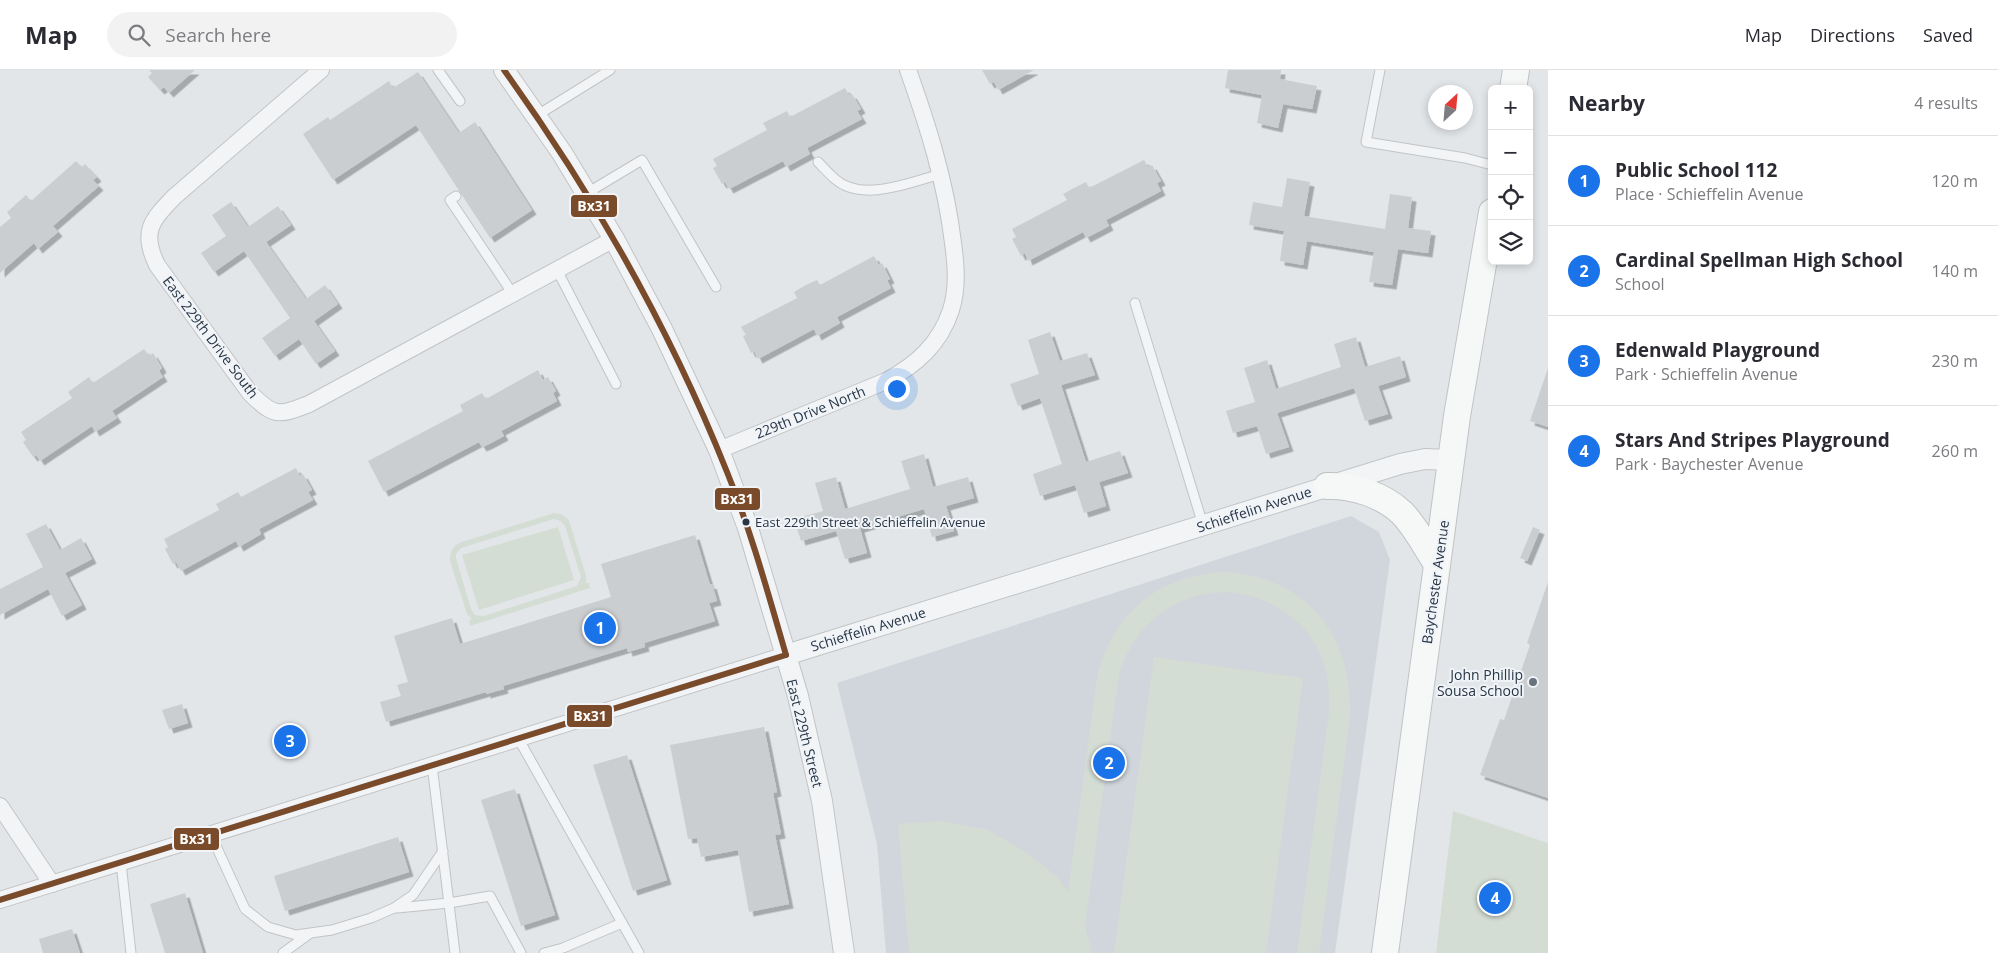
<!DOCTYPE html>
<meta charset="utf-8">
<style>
:root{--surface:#fff;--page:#f2f2f3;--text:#2b2b33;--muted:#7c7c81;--line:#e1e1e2;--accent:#1a73e8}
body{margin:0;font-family:"Open Sans",sans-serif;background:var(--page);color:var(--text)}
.controls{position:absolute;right:15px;top:15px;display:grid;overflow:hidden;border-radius:8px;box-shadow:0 2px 8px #0003}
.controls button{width:45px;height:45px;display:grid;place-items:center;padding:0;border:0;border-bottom:1px solid var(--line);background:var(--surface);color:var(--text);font:25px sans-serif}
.compass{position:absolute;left:1428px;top:15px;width:45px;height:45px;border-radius:50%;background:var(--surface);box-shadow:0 2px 8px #0003;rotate:26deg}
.you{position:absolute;left:896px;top:318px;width:18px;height:18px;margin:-12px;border:4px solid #fff;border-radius:50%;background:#1a73e8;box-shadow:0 0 0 8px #1a73e833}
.badge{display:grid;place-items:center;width:32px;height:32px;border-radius:50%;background:var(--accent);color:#fff;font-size:16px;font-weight:700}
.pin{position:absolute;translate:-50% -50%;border:2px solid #fff;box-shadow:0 1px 5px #0006}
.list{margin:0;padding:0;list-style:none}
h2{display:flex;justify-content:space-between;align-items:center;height:65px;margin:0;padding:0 20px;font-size:21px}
h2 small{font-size:16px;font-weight:400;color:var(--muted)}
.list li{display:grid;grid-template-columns:32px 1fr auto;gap:15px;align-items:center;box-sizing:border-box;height:90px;padding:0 20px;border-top:1px solid var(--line)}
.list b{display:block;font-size:19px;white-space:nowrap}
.list p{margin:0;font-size:16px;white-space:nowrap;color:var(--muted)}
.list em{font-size:16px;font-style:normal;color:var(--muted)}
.icon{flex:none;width:28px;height:28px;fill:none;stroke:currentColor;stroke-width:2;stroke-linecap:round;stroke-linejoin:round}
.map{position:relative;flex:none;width:1548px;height:883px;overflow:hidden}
header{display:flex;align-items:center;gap:30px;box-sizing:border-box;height:70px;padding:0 25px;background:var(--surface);border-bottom:1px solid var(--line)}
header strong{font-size:24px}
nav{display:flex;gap:28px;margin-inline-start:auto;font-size:18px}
.search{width:350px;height:45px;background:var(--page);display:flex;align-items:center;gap:12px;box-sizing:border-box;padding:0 18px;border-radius:28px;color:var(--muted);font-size:19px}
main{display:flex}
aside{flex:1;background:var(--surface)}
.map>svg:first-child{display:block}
.built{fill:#d0d6dc}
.green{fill:#d4ddd3;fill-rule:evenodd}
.building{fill:#cbced1;filter:url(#shadow)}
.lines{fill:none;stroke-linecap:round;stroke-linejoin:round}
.service-casing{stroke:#c1c4c7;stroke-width:11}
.minor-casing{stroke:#c1c4c7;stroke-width:18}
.tertiary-casing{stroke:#c1c4c7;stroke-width:22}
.primary-casing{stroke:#bfc3c6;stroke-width:28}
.service{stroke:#f2f4f5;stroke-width:9}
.minor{stroke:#f2f4f5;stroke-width:16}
.tertiary{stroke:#f2f4f5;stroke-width:20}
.primary{stroke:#f6f7f7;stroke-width:26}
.bus-1-casing{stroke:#f0f4f8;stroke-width:10}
.bus-1{stroke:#7a4b2a;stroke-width:6}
.bus-dot{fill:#273544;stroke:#f0f4f8;stroke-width:2}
.poi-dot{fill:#69737e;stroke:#f0f4f8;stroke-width:2}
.labels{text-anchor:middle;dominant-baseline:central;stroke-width:4;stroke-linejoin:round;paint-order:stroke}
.bus-label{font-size:13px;fill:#273544;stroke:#f0f4f8;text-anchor:start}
.street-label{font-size:14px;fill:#273544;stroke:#f0f4f8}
.poi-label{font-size:14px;fill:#273544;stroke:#f0f4f8;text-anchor:end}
.line-badge{stroke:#f0f4f8;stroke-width:2}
.badge-label{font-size:14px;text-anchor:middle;font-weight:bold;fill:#fff}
</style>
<header>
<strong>Map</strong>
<div class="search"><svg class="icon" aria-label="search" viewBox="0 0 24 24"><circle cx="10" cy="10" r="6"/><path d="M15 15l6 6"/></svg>Search here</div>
<nav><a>Map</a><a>Directions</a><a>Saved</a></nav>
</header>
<main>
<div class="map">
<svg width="1548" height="883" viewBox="0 0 1548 883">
<defs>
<filter id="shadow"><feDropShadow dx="4.5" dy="4.5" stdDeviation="0" flood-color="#0004"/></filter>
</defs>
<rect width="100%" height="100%" fill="#e3e6e9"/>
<polygon class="built" points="1351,446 1379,462 1390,490 1335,883 886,883 877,774 837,613"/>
<g class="green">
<path d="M 554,443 L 561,444 L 569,450 L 586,506 L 586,513 L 589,513 L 590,518 L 470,556 L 469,550 L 472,549 L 467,544 L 450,491 C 450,481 453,475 462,472 ZM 554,449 L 561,451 L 565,456 L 581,507 L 577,516 L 484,546 L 475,545 L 471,539 L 456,488 L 456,484 L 461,478 Z"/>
<polygon points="558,457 574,510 479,540 462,485"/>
<path d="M 1228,502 C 1310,509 1353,568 1350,647 L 1319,883 L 1297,883 L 1329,643 C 1330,620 1328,597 1317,577 C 1307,559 1291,544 1273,535 C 1209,501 1139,538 1119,604 L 1085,856 L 1092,883 L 909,883 L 898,754 L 942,751 L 988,760 L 1027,783 L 1056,806 L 1068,822 L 1097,608 C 1113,541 1160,504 1228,502 Z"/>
<polygon points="1154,587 1303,608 1266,883 1114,883"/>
<polygon points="1453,741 1548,773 1548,883 1436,883"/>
</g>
<g class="building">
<polygon points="149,0 195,0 169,23 164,17 160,20 148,7 152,3"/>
<polygon points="982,0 1034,0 998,20 994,12 990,14"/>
<polygon points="1228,0 1281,0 1280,9 1317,16 1312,39 1283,34 1278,58 1257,53 1262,25 1225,18"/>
<polygon points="418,2 459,63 475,52 532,140 490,168 416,55 333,110 303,64 328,47 330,50 389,11 393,18"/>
<polygon points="845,18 849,25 852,24 861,39 857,41 862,49 807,78 810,84 786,97 783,91 729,119 725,112 722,114 713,98 717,96 713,89 767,60 763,53 787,41 790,47"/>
<polygon points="1144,90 1148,97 1152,95 1161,111 1157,113 1161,121 1106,150 1109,156 1086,168 1083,162 1028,191 1025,183 1021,186 1012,169 1016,167 1012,159 1067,130 1063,124 1072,119 1086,112 1089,118"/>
<polygon points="76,91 82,97 85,94 97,107 93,110 99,116 53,156 58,162 38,179 34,173 0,203 0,157 11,148 7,142 26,125 31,131"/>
<polygon points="1287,108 1310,112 1304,146 1385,159 1390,124 1412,127 1408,158 1431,161 1428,183 1398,179 1392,215 1369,212 1374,182 1307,171 1303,195 1280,191 1284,161 1249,155 1253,132 1282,137"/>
<polygon points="231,132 248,157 278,136 291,155 266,172 306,229 325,215 338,234 314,251 335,281 316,294 299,269 275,286 262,268 290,248 244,181 214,202 201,183 226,166 212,145"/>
<polygon points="874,186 879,195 882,193 890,209 887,210 891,218 837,247 840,253 817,266 814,259 758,289 754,281 751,283 743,266 746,265 741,257 797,228 794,222 804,216 817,210 820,215"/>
<polygon points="1050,262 1060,291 1087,283 1095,305 1061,315 1086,392 1120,381 1128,403 1099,412 1106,436 1084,443 1075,415 1040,426 1033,404 1062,394 1040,328 1018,336 1010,314 1039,304 1028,270"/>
<polygon points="1356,267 1365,297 1400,286 1406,307 1378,316 1388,344 1365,351 1354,318 1277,343 1289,377 1266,384 1257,356 1233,363 1226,341 1255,332 1244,298 1267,290 1276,319 1341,297 1334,274"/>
<polygon points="144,279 149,286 153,283 162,298 159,301 163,307 112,341 117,348 95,362 92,356 40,391 36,385 33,387 23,372 26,370 21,362 72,328 68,322 89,307 93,313"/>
<polygon points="1548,298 1548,357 1530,351"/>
<polygon points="538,300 543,310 548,307 556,321 553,323 557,331 501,361 504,366 487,375 482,377 479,372 384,422 368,391 463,341 460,335 482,323 486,329"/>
<polygon points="924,384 933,417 968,407 974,428 946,436 954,461 932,467 924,439 860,458 867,483 845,489 836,461 801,471 794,449 823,441 815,413 836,407 845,439 910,419 901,391"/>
<polygon points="296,398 300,406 303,404 312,420 308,422 313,430 259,459 261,464 239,477 236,471 181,501 176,492 173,494 165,479 168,477 164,469 219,440 216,434 238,422 241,427"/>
<polygon points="46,454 60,480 81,468 92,489 65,503 82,535 62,546 48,519 0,545 0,519 43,497 26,464"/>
<polygon points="1533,457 1540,460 1527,491 1520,488"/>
<polygon points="695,465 710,515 712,514 717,531 709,533 715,551 644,573 645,577 628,582 627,578 503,616 504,619 486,624 486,622 386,652 380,632 401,626 397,615 408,612 394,566 452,548 460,574 611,527 601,494"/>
<polygon points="1548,512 1548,728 1480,705 1500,649 1504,650 1530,575 1527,573"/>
<polygon points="182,634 188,653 169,659 162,640"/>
<polygon points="764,657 777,722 773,723 781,764 775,765 789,834 749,842 738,780 701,787 697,768 688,769 670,675"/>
<polygon points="627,685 667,810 633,821 593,695"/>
<polygon points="515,719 555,845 521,856 481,730"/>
<polygon points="398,767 409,802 285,841 274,806"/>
<polygon points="185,823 203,883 165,883 150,834"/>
<polygon points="72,859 80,883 43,883 39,869"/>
</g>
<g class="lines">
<defs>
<g id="service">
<polyline points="438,0 460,31"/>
<polyline points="1380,0 1366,72 1465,88 1492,95"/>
<polyline points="536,46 610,0"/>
<path d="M 818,92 C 824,98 829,104 835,109 C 862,133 911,112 941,104"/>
<polyline points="587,123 642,90 716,217"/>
<polyline points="456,126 450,130 513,224"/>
<polyline points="557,200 616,314"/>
<polyline points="1135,233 1203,455"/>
<polyline points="518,668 639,883"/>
<polyline points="432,695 455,883"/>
<polyline points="211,765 245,839 268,857 296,865 332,860 371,848 394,838 413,825 443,781"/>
<polyline points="121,793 131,883"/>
<polyline points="397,838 449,833 490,826 521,883"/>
<polyline points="283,883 309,864"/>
<polyline points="544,883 563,878 622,853"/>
</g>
<g id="minor">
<path d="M 321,0 L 174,127 C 151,151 141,162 157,195 L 250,323 C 274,347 278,346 309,334 L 614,169"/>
<path d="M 719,380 L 886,311 C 916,295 940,274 951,240 C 958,218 956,195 953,173 C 946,113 928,56 908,0"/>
<polyline points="0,736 52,814"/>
<polyline points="0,830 786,585"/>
</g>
<g id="tertiary">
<polyline points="504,0 562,83 614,169 661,257 719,380 748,458 798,626 822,731 844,883"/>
<polyline points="786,585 1400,394 1425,389 1451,390"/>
</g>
<g id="primary">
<polyline points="1513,19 1516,0"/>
<path d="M 1327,416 C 1353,415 1383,425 1402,443 C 1416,457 1426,478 1437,494"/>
<polyline points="1385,883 1457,346 1492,142"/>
</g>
</defs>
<use href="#service" class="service-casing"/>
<use href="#minor" class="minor-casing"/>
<use href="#tertiary" class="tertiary-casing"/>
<use href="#primary" class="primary-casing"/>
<use href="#service" class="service"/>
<use href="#minor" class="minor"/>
<use href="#tertiary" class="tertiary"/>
<use href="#primary" class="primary"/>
<defs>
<g id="bus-1">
<path d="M 504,0 C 594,125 670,259 727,402 C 751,461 768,523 786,585"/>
<polyline points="0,830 786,585"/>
</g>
</defs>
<use href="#bus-1" class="bus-1-casing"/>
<use href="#bus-1" class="bus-1"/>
</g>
<circle class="bus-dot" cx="746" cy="452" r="4.5"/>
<circle class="poi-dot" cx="1533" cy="612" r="5"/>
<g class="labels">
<g class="bus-label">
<text x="755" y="452">East 229th Street &amp; Schieffelin Avenue</text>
</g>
<g class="street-label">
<text transform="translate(211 267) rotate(53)">East 229th Drive South</text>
<text transform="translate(810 342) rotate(-22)">229th Drive North</text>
<text transform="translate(1254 439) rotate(-18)">Schieffelin Avenue</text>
<text transform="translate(1435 512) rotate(-82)">Baychester Avenue</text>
<text transform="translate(868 559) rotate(-17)">Schieffelin Avenue</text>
<text transform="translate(805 663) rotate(76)">East 229th Street</text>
</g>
<g class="poi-label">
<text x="1523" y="604">John Phillip<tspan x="1523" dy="16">Sousa School</tspan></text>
</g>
</g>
<g class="line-badge">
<rect x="570" y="124" width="48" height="24" rx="5" fill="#7a4b2a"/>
<rect x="714" y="417" width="47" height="24" rx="5" fill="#7a4b2a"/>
<rect x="566" y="634" width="47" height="24" rx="5" fill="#7a4b2a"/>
<rect x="173" y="757" width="47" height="24" rx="5" fill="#7a4b2a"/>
</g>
<g class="badge-label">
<text x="594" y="141">Bx31</text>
<text x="737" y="434">Bx31</text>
<text x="590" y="651">Bx31</text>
<text x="196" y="774">Bx31</text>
</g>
</svg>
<div class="controls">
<button>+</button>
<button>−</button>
<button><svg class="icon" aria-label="locate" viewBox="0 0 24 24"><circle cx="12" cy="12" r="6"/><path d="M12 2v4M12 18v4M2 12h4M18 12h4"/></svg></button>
<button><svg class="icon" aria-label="layers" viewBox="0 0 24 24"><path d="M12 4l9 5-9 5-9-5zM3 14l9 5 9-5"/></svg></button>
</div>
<svg class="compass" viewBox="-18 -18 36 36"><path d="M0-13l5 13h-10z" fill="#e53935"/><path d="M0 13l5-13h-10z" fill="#7c7c81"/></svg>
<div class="you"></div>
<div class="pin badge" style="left:600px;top:558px">1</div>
<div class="pin badge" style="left:1109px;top:693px">2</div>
<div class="pin badge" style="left:290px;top:671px">3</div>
<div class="pin badge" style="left:1495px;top:828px">4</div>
</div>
<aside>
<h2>Nearby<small>4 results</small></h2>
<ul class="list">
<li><span class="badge">1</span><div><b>Public School 112</b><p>Place · Schieffelin Avenue</p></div><em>120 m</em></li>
<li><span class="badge">2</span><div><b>Cardinal Spellman High School</b><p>School</p></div><em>140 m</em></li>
<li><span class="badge">3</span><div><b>Edenwald Playground</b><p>Park · Schieffelin Avenue</p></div><em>230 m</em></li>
<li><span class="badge">4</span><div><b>Stars And Stripes Playground</b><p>Park · Baychester Avenue</p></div><em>260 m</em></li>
</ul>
</aside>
</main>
